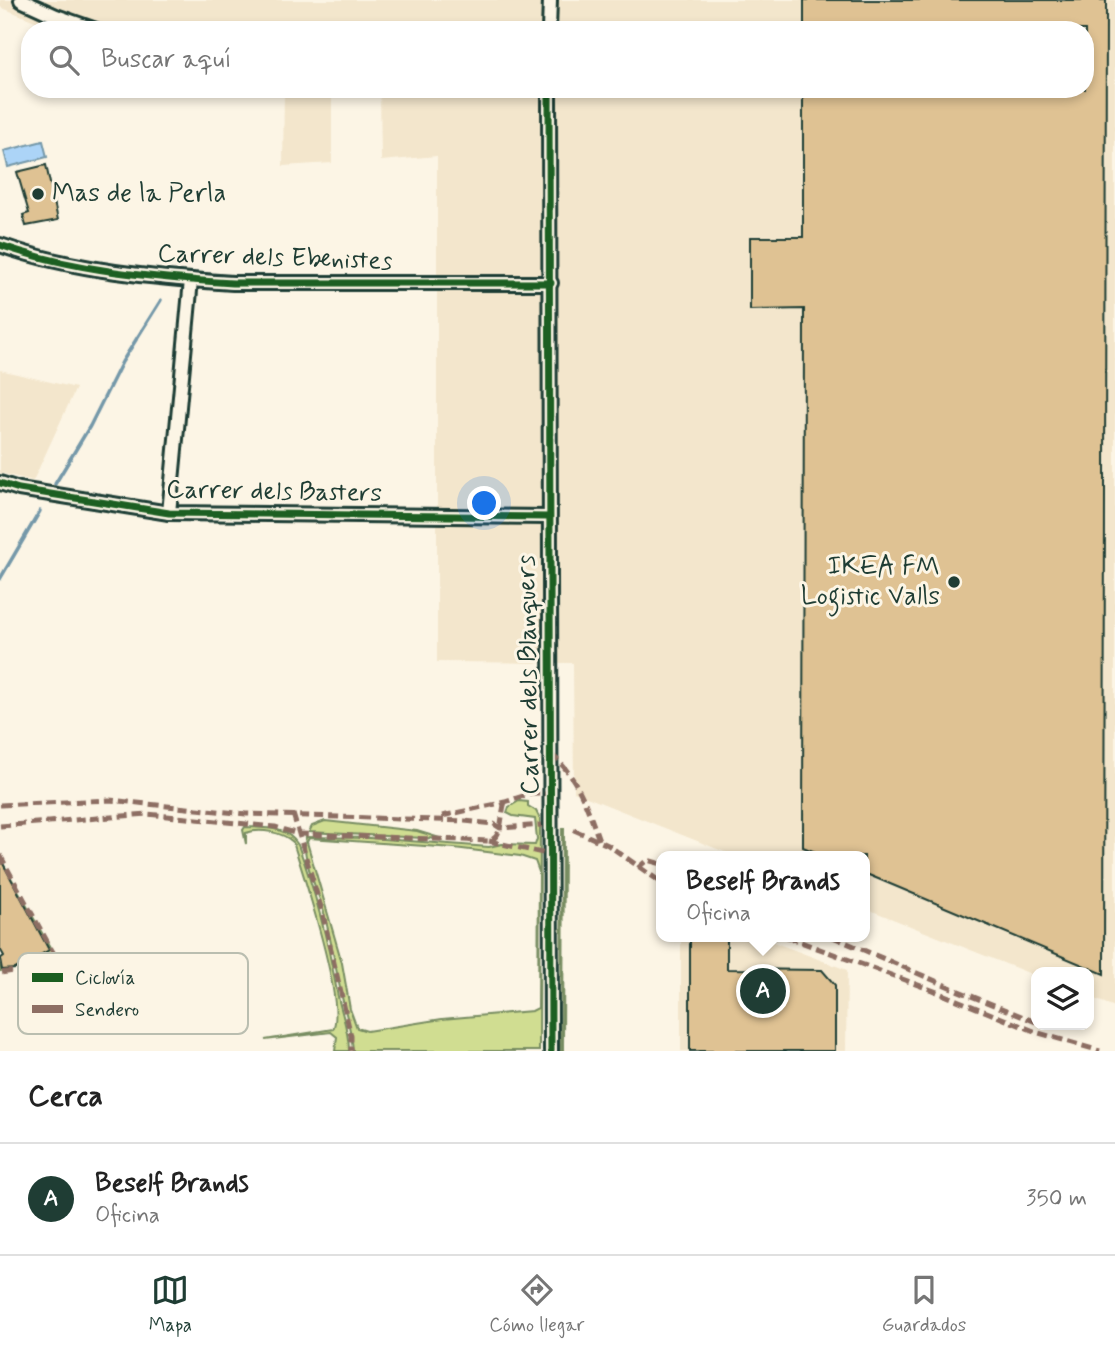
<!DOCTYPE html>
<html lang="es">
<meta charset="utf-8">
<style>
:root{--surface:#fff;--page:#f6f6f6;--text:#222;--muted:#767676;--line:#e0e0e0;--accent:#1f3d34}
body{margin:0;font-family:Mynerve,sans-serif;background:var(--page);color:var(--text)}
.controls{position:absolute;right:21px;bottom:21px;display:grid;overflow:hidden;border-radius:14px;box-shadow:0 4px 10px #0003}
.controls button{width:63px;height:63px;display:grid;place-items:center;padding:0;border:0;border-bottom:2px solid var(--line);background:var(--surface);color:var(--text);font:35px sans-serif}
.you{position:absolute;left:485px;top:504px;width:24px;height:24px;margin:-18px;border:5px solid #fff;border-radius:50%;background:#1a73e8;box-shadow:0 0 0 10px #1a73e833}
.badge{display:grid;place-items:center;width:46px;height:46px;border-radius:50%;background:var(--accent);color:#fff;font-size:23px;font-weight:700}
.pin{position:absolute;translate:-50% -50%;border:4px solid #fff;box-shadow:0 2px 7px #0006}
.popup{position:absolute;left:656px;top:851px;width:214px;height:91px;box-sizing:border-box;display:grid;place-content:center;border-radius:14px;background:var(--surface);filter:drop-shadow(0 2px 5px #0005);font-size:23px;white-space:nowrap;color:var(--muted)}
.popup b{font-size:26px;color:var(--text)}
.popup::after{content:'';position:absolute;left:50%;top:100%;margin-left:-14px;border:14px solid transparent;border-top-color:var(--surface)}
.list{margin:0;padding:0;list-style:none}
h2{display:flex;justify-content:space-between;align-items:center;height:91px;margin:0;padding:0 28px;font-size:30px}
h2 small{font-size:23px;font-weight:400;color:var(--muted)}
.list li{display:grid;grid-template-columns:46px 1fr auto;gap:21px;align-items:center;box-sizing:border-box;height:112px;padding:0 28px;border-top:2px solid var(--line)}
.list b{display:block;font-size:26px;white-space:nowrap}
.list p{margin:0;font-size:23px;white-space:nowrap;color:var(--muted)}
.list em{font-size:23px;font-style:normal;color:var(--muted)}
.icon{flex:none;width:38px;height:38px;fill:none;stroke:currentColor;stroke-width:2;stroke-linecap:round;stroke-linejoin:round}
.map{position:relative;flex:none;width:1115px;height:1051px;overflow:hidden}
.search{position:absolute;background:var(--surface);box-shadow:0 4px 10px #0003;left:21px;right:21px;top:21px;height:77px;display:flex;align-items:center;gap:18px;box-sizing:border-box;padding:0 24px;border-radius:28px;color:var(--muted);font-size:26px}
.sheet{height:203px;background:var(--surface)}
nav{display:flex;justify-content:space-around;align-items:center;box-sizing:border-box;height:98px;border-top:2px solid var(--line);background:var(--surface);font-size:19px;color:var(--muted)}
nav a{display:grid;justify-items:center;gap:4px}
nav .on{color:var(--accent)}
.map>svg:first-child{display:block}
.built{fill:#f3e6cc}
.green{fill:#d0dd91;stroke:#788d62;stroke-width:2;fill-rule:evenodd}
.water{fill:#acd4f7;stroke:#7498a9;stroke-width:2}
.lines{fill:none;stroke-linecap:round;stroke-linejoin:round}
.stream{stroke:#7498a9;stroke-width:3.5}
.building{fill:#dfc293;stroke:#1f3d34;stroke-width:2}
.street-casing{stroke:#1f3d34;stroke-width:18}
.street{stroke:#fcf5e5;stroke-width:12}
.quiet{stroke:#8d6e63;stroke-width:5;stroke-dasharray:10 5;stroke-linecap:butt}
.cycleway-casing{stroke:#fcf5e5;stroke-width:11}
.cycleway{stroke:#1b5e20;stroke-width:7}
.poi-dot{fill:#1f3d34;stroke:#fcf5e5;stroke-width:2.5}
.labels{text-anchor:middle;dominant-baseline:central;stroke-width:6;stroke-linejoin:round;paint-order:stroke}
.poi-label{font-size:26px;fill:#1f3d34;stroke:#fcf5e5;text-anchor:start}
.street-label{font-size:26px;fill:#1f3d34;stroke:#fcf5e5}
.key{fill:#fcf5e5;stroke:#babeb0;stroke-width:2}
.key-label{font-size:19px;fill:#1f3d34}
</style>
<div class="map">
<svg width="1115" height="1051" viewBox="0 0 1115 1051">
<rect width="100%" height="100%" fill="#fcf5e5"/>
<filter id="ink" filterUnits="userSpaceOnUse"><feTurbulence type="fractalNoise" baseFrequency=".0143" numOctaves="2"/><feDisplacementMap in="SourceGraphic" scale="14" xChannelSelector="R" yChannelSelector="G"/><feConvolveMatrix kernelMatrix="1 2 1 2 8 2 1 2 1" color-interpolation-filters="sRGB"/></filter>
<g filter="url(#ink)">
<g class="built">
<polygon points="0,0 1115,0 1115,1007 1089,997 1089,972 1036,972 1036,976 865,908 864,856 735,856 574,792 573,663 437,662 437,156 381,161 380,89 1085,89 1085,30 58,30 0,7"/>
<polygon points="284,89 332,89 332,163 283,166"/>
<polygon points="0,370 76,388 33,481 0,473"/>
<polygon points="681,937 760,937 847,970 846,1051 681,1051"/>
</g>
<g class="green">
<path d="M 519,801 L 528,802 L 528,806 L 536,811 L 540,819 L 539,1051 L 353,1051 C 352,1032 346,1016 342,997 C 335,967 331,936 322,906 C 316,886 301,858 306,837 L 369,838 L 489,847 L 502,844 L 535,845 L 537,839 L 535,819 L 513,816 L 507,813 L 509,807 ZM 309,838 L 454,848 L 520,856 L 535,861 L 539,872 L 538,1008 L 532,1011 L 442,1019 L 367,1031 L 357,1028 L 350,1009 L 342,963 L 307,842 Z"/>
<polygon points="325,821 417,831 443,839 309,832 312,826"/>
<path d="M 245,827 C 265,828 287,826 298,845 C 316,893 328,942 337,992 C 341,1013 349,1030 349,1051 L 335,1051 L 337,1037 L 331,1032 L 265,1040 L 333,1029 C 346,1005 303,873 293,842 C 282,832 260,828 246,833 L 246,844 L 243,830 Z"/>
<polygon points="562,829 564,829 563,1051 561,1051"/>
<polygon points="0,858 51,949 52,960 49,963 0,971 0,967 2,970 15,969 49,949"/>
</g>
<polygon class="water" points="43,141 47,157 8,167 4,151"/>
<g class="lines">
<g class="stream">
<polyline points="55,484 90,426 122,362 161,300"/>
<polyline points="0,579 40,511"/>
</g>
</g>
<g class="building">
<polygon points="804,0 1106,0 1104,974 864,873 864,856 825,856 803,847 804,309 750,310 750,237 803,237 803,89 1085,89 1085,30 804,30"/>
<polygon points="46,165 58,220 26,226 23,215 29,213 17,172"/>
<polygon points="0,858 49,950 15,969 2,970 0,959 4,956 0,949"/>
<polygon points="690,939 727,939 727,969 822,970 835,985 835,1051 690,1051"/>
</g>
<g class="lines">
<defs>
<g id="street">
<polyline points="21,0 56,16 96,30"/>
<polyline points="549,30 550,0"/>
<polyline points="549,89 551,1051"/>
<path d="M 0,245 C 74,271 155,278 233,283 L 551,283"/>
<polyline points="0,483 19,489 169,513 549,517"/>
<polyline points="169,513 191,280"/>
</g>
</defs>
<use href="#street" class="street-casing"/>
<use href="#street" class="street"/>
<g class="quiet">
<path d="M 551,754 C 578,777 587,807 599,840"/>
<polyline points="0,805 109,800 246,814 465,821 494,824 500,828 542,825"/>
<polyline points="293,814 322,911 351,1036 351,1051"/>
<polyline points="442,816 505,802 529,794 552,794"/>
<path d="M 0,826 L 147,814 L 275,827 L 298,834 L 489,841 C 504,836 500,816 505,802"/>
<polyline points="574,830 608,845 662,883"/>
<polyline points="489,841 551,855"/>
<polyline points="0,855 54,954 53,964 51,966 0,973"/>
<polyline points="638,868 647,860 662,864"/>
<polyline points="787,937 932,990 1039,1033 1100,1051"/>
<polyline points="833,937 959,991 1036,1022"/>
</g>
<defs>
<g id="cycleway">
<polyline points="549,89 551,1051"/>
<path d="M 0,245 C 74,271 155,278 233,283 L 551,283"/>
<polyline points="0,483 19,489 169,513 549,517"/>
</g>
</defs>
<use href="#cycleway" class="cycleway-casing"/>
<use href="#cycleway" class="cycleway"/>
</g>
</g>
<g class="poi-dot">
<circle cx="38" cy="194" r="7"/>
<circle cx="954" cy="582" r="7"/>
</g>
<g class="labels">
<g class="poi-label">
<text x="52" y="194">Mas de la Perla</text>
<text x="940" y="567" text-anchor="end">IKEA FM<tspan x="940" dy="30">Logistic Valls</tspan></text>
</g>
<g class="street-label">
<text transform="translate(275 258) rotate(2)">Carrer dels Ebenistes</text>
<text transform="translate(274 492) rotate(1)">Carrer dels Basters</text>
<text transform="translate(529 675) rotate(-91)">Carrer dels Blanquers</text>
</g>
</g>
<rect x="18" y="953" width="230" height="81" rx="10" class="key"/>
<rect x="32" y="973" width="31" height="9" fill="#1b5e20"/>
<rect x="32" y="1005" width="31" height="8" fill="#8d6e63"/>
<g class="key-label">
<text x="75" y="984">Ciclovía</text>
<text x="75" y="1016">Sendero</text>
</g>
</svg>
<div class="controls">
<button><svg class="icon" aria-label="layers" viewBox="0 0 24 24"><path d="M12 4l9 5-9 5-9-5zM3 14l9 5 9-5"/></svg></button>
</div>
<div class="you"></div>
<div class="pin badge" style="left:763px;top:991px">A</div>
<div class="popup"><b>Beself Brands</b>Oficina</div>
<div class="search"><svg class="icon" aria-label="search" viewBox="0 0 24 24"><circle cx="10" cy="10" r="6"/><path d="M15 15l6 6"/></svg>Buscar aquí</div>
</div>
<section class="sheet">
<h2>Cerca<small></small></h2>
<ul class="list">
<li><span class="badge">A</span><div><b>Beself Brands</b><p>Oficina</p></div><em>350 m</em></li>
</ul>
</section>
<nav>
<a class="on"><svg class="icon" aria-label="map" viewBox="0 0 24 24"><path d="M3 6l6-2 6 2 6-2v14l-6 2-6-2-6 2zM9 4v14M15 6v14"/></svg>Mapa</a>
<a><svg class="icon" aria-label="directions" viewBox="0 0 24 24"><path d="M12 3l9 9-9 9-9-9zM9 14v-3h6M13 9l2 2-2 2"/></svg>Cómo llegar</a>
<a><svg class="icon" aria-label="saved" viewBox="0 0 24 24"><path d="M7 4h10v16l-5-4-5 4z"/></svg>Guardados</a>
</nav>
